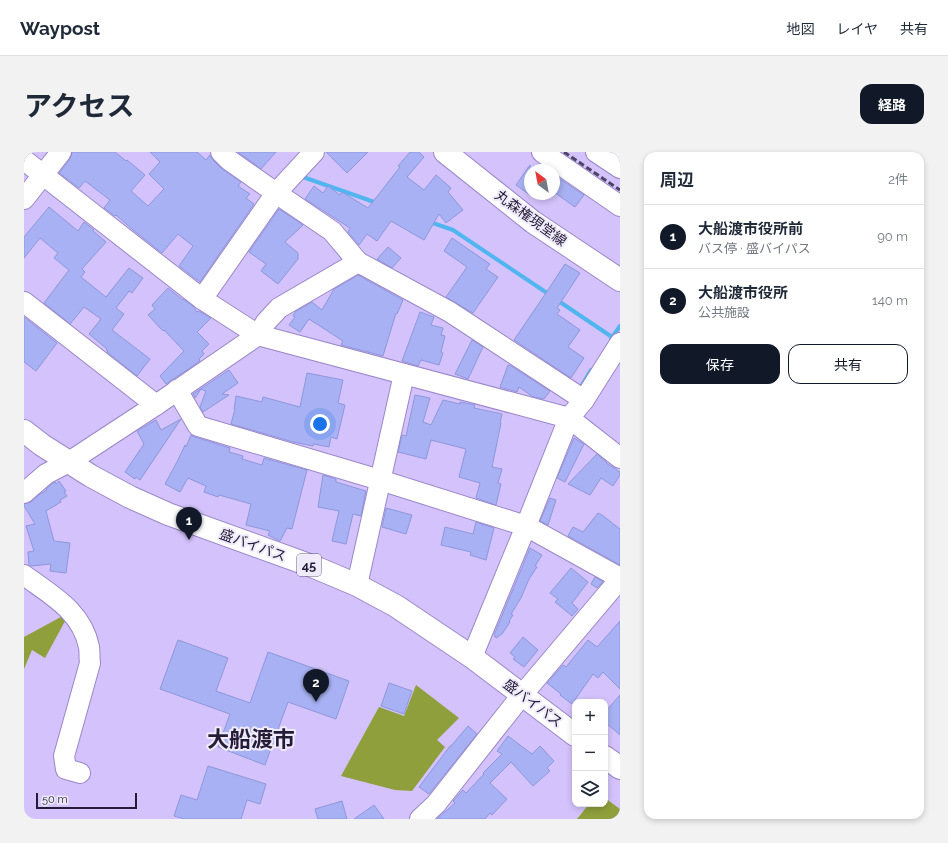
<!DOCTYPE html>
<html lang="ja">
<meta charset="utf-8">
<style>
:root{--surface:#fff;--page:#f2f2f3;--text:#1f2937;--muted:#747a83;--line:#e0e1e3;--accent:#111827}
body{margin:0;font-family:Raleway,"Noto Sans JP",sans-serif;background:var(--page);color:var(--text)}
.controls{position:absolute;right:12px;bottom:12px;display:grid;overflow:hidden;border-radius:8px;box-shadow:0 2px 6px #0003}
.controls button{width:36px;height:36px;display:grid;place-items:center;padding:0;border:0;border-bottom:1px solid var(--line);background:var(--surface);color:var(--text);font:20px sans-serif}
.compass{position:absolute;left:500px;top:12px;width:36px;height:36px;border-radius:50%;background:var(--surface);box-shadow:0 2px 6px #0003;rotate:328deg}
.scale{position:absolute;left:12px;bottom:10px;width:101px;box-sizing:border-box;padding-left:4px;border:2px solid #251c37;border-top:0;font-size:11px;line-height:14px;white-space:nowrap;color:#251c37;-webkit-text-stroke:3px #efebfa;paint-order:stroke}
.you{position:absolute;left:296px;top:272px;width:14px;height:14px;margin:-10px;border:3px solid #fff;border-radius:50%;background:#1a73e8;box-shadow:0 0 0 6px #1a73e833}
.badge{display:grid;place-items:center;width:26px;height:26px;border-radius:50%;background:var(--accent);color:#fff;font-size:13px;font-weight:700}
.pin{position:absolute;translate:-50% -33px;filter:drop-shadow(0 1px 2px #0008)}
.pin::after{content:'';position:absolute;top:21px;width:14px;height:12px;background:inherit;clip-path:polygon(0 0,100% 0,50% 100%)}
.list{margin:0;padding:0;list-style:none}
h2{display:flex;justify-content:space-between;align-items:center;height:52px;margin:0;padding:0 16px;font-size:17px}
h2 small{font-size:13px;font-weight:400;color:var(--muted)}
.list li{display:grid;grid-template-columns:26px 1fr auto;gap:12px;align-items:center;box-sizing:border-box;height:64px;padding:0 16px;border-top:1px solid var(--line)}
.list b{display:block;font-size:15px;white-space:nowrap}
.list p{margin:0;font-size:13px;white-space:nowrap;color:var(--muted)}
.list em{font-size:13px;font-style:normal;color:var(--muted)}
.actions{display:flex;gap:8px;padding:12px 16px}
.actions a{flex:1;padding:9px 0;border:1px solid var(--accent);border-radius:12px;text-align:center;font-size:14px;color:var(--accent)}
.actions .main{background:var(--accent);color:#fff}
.icon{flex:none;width:22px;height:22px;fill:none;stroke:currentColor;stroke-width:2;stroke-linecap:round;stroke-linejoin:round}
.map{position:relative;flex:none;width:596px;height:667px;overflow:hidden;border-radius:12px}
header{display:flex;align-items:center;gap:24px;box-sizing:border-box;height:56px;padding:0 20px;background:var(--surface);border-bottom:1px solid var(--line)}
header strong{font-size:19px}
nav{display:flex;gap:22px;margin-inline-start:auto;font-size:14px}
.intro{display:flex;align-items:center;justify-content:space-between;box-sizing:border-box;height:96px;padding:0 24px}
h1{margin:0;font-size:28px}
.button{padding:10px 18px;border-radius:12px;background:var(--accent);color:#fff;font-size:14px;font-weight:700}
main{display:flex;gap:24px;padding:0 24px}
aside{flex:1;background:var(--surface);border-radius:12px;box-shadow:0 2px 6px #0003}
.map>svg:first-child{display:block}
.forest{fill:#8f9f3b}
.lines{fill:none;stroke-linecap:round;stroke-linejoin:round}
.stream{stroke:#51b5f0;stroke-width:4}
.building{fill:#a8b1f3;stroke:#8e97db}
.minor-casing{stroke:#9b87ca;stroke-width:22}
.major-casing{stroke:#9b87ca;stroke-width:24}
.highway-casing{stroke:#9b87ca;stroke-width:24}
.minor{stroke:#fff;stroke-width:20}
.major{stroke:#fff;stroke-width:22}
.highway{stroke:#fff;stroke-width:22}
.rail{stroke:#4f4466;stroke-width:3;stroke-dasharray:6 3;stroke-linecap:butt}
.labels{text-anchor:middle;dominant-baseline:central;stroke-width:4;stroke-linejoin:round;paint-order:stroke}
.shield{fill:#efebfa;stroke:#625a72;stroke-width:1}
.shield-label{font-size:13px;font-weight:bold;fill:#251c37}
.street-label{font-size:14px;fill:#251c37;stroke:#efebfa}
.town-label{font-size:22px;font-weight:bold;fill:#251c37;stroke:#efebfa}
</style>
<header>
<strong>Waypost</strong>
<nav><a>地図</a><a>レイヤ</a><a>共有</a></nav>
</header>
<div class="intro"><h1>アクセス</h1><a class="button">経路</a></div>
<main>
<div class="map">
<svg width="596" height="667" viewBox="0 0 596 667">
<rect width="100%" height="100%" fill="#d3c2fb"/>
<g class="forest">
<polygon points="46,460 21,506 8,498 0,517 0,485"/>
<polygon points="392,533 435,566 413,588 421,595 388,639 371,638 317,624 355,555 380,564"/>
<polygon points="581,646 596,657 596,667 553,667 565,652 581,652"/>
</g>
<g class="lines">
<g class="stream">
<polyline points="276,24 353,51"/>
<polyline points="406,70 429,78 526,143"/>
<polyline points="533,148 588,185"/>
<polyline points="587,187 596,174"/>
<polyline points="555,238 567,218"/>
</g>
</g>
<g class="building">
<polygon points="48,0 91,0 102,9 103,8 121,23 107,39 124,54 140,37 125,22 136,10 126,0 173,0 182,8 186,3 189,8 197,16 217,30 214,34 226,42 222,46 230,52 176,130 155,114 169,94 154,82 138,101 109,78 92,63 91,64 80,56 86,48 61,29 55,36 35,21 46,7"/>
<polygon points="214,0 252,0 237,17"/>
<polygon points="302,0 344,0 323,21"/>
<polygon points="386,0 395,0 400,5 383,25 400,38 412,23 427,36 424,40 439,58 422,71 415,62 400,88 367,69 353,89 343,82 335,93 324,80 326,76 281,47 290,34 299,41 304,34 316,43 318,40 344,56 376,15 374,14"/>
<polygon points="506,13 506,43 492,33"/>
<polygon points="530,23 560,43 551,55 530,40"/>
<polygon points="25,55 54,79 60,70 70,78 69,79 82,90 58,117 61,120 57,125 82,145 105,116 119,126 108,141 105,139 92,156 100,162 88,178 126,207 113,224 83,200 84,199 82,198 83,197 65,182 77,167 60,155 46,172 20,151 45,118 30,106 34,101 16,86 0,106 0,85"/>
<polygon points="255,57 279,73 261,90 274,101 274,107 254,132 237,119 242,112 225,100"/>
<polygon points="428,86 466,112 462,117 474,125 449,161 422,145 443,115 420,99"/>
<polygon points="364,95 377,106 368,116 353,107"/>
<polygon points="541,112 556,121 533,156 536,158 533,162 556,178 544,195 560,206 547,226 490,188 522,141"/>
<polygon points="334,123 379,148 373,162 372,161 359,204 317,193 319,189 285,167 276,180 265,173 271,165 269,164 272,159 288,150 298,158 310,137"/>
<polygon points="144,136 159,148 159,147 169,154 173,160 175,159 187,166 173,180 185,192 178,199 180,202 175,207 176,209 142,232 136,224 160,199 140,178 139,179 124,163 131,157 128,153"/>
<polygon points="396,160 410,165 407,173 419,176 417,183 421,184 417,200 419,201 415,213 397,208 394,214 378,209"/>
<polygon points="0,165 33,191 12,219 0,210"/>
<polygon points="448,188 459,195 444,227 431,222"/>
<polygon points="484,213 487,214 526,239 520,247 509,245 495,235 493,240 476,235"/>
<polygon points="205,218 214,231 198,242 205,243 179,260 176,255 182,239 177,237 171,246 169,242"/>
<polygon points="283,221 319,228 314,251 321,253 313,287 307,285 305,295 290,292 289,294 269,290 207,272 211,257 210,257 212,244 238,250 239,245 276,255"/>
<polygon points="391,243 406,246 399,270 407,273 419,248 436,252 436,250 451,253 450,256 478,262 476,271 477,271 468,315 478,317 474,331 477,332 472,353 452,346 456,331 435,325 442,297 407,288 402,307 374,300 378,283 382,284"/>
<polygon points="157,267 116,328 112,325 111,327 101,320 120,292 113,279 132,268 137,278"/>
<polygon points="167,283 171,285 206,296 205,300 219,304 218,307 238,313 240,306 283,318 268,377 263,376 256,389 244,383 246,379 222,373 227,352 195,343 194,345 180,340 182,334 164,326 156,340 141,332 154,308 161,293 162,295"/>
<polygon points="550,286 560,292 541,330 533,326"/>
<polygon points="573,302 583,311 582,311 596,320 596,323 589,334 577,326 566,343 544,332"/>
<polygon points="299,323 312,327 312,330 342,339 337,364 329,362 322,392 308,389 315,359 294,355"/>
<polygon points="35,329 42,339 40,340 43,344 36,348 37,350 22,359 30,389 46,391 42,421 26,419 27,412 7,414 5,413 4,400 10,399 2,374 11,372 0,354 0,352 7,350 16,342 23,338 22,337 28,332 31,330 32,332"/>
<polygon points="526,346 532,348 524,373 516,369"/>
<polygon points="362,356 388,363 382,382 358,375"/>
<polygon points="574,361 578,363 596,377 596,413 544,384 549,375 559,380"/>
<polygon points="452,370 470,376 462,408 446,403 447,400 417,393 421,375 449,382"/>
<polygon points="506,396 518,403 511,414 513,415 505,427 497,446 487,462 489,463 485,469 486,470 478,482 472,486 470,483"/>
<polygon points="547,416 564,430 548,451 554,457 548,464 531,450 534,447 526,441"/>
<polygon points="571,425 579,430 573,436 567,432"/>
<polygon points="596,469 596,537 579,520 574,526 569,522 548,552 536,543 537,542 523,531 539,513 542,515 564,488 573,495"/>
<polygon points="499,485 514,498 500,515 489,507 491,505 486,501"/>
<polygon points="154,488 204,506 192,539 226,551 244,500 325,529 312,567 264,550 241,613 194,595 206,562 136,537"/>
<polygon points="365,531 388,539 380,562 357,554"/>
<polygon points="596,543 596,583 581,570 581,560"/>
<polygon points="444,574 453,582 405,642 395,635 426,594 427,594"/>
<polygon points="484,584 508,602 516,594 530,609 523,616 526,619 509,634 487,610 466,631 483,647 468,663 466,661 461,667 413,667 431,651 429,649 439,638 442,641 460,622 459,621 478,602 473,599"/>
<polygon points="184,614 242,632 236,652 223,648 217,667 160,667 150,664 157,643 173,648"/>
<polygon points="318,649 323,667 294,667 291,657"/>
<polygon points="350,653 360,667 330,667"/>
</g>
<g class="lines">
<defs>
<g id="minor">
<polyline points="197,0 205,8 252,41 308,79 334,110 426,160 560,248"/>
<polyline points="518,0 596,54"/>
<polyline points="572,0 596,16"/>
<polyline points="0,8 178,147 234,183 545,266 596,306"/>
<polyline points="0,47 37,0"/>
<polyline points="178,147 252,41 290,0"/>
<polyline points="0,150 132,253"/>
<polyline points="153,238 174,274 356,328 502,374 596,426"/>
<polyline points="0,341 22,322 45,310 132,253 234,183 242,170 255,156 334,110"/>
<path d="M 0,423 C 27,443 58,459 65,495 C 66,500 65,506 66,511 L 40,604 L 42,617 L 56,621"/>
<polyline points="333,433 380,222"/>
<polyline points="448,505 502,374 545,266 560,248 596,191"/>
<polyline points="396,667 412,652 498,543 596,427"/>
</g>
<polyline id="major" points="421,0 509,70 596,128"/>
<g id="highway">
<polyline points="0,279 18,293 67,324 106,345 144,362 288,414 333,433 372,454 448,505 551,583"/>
<polyline points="581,605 596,616"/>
</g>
</defs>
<use href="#minor" class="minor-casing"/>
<use href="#major" class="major-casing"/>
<use href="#highway" class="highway-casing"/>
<use href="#minor" class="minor"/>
<use href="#major" class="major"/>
<use href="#highway" class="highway"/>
<polyline class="rail" points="540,0 596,38"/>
</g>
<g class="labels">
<rect class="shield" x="273" y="402" width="24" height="22" rx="3"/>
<g class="shield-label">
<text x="285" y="413">45</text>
</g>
<g class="street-label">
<text transform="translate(507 66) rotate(36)">丸森権現堂線</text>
<text transform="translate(229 393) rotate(20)">盛バイパス</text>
<text transform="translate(509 551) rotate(37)">盛バイパス</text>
</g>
<g class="town-label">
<text x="227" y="587">大船渡市</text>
</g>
</g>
</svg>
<div class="controls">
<button>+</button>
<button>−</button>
<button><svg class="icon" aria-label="layers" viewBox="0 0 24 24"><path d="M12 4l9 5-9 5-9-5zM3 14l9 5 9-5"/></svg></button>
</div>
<svg class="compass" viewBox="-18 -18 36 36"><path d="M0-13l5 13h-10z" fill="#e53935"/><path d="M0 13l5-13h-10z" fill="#747a83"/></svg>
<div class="scale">50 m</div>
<div class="you"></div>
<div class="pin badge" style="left:165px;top:388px">1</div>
<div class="pin badge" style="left:292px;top:550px">2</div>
</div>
<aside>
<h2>周辺<small>2件</small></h2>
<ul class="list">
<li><span class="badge">1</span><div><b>大船渡市役所前</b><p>バス停 · 盛バイパス</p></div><em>90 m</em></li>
<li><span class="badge">2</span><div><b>大船渡市役所</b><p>公共施設</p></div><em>140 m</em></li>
</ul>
<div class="actions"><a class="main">保存</a><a>共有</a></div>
</aside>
</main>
